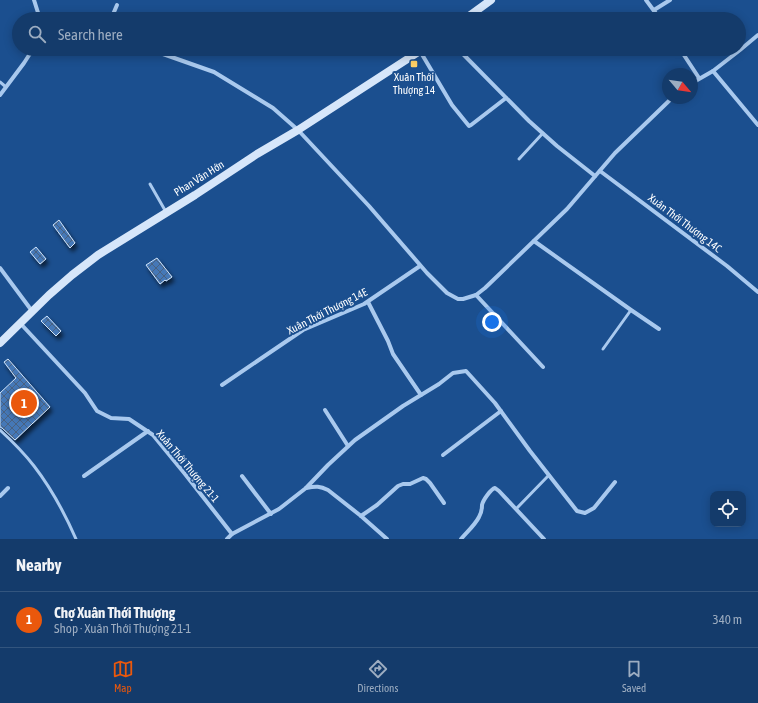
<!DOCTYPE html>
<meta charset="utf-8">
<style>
:root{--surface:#143b6b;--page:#214673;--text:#f1f3f6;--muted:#9dadc1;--line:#33557e;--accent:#ea580c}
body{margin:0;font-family:"Asap Condensed",sans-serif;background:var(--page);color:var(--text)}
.controls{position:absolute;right:12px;bottom:12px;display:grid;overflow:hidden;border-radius:8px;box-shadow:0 2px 10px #0003}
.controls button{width:36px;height:36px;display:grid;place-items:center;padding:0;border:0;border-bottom:1px solid var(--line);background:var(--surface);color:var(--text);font:20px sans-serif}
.compass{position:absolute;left:662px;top:68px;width:36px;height:36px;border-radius:50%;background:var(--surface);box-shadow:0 2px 10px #0003;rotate:119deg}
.you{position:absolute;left:492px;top:322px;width:14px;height:14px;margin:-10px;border:3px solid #fff;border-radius:50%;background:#1a73e8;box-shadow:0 0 0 6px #1a73e833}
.badge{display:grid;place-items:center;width:26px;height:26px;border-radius:50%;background:var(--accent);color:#fff;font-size:13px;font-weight:700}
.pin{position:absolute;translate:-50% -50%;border:2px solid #fff;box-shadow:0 1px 4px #0006}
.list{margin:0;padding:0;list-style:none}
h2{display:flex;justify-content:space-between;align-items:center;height:52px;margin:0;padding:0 16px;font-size:17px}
h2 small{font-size:13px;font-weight:400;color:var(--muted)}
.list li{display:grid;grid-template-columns:26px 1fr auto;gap:12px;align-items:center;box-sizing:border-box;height:56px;padding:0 16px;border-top:1px solid var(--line)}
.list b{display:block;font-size:15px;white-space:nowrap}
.list p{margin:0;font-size:13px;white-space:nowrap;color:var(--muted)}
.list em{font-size:13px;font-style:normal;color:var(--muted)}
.icon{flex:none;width:22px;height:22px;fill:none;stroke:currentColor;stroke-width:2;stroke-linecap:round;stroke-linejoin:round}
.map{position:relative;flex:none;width:758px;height:539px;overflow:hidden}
.search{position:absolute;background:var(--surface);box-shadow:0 2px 10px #0003;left:12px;right:12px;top:12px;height:44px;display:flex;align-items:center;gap:10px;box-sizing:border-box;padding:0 14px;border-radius:22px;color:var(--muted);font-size:15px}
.sheet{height:108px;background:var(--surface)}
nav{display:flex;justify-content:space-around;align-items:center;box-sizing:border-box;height:56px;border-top:1px solid var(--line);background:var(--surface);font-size:11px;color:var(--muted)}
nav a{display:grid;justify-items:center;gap:2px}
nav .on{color:var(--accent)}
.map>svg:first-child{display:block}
.building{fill:url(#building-cross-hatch);stroke:#cfe3fa;filter:url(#shadow)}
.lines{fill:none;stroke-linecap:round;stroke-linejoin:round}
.lane{stroke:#a9c9ee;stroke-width:3}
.street{stroke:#a9c9ee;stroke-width:4}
.secondary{stroke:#d6e6fa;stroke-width:8}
.poi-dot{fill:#ffd166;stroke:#1b4f8f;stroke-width:1.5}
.labels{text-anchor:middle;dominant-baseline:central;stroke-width:4;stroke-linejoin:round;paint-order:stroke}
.poi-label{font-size:11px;fill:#fff;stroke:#1b4f8f}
.street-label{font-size:11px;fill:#fff;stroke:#1b4f8f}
</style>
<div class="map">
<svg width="758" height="539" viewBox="0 0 758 539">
<defs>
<pattern id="building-cross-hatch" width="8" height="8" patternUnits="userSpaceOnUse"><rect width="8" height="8" fill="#4478b7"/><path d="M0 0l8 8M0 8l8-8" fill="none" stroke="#486282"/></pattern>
<filter id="shadow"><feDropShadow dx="2.5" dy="4" stdDeviation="2" flood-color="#0009"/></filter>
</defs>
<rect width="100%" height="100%" fill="#1b4f8f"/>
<g class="building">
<polygon points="59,220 75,243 70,248 53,225"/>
<polygon points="36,247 46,259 40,264 30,252"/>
<polygon points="157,258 172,277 166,281 165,280 160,284 146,265"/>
<polygon points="47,316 61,331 56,336 41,321"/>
<polygon points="8,359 50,407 15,440 2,428 0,427 0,393 16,378 4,362"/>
</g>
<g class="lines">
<g class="lane">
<polyline points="0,82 6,87"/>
<polyline points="519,159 543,133"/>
<polyline points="150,184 166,212"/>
<polyline points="603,349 631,310"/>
<path d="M 0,430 C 12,441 24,453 34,466 C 51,488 65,514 76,539"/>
<polyline points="516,509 549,475"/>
</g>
<g class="street">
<polyline points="34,0 40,19"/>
<polyline points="646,0 660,19"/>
<polyline points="654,10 670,0"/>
<polyline points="111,19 117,5"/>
<polyline points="104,49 111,50 117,49"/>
<polyline points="142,49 163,54 214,72 273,108 298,130 369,206 427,273 447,293 458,299 463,299 476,295 485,288 567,209 615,153 672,98"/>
<polyline points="458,49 529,121 557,146 595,176"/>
<polyline points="680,49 699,78"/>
<polyline points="420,51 452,105 469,126 471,125 506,98"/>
<polyline points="713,71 758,125"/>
<polyline points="692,83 713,71 740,50 758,35"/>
<polyline points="0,95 24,63 33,49"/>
<polyline points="600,171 727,266 758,292"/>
<polyline points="534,241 631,310 659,329"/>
<polyline points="0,268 32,311"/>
<polyline points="476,295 543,367"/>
<polyline points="368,302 388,341 393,354 421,395"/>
<polyline points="20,323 85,393 97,411 111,418 129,419 153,435 185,474 232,534"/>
<polyline points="222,385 303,330 364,304 420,266"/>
<polyline points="325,410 348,446"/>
<polyline points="443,455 501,411"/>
<polyline points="84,476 148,431"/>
<polyline points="242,476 271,514"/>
<path d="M 306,488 C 316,486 320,486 328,490 L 361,516 L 387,539"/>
<polyline points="0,496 8,488"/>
<polyline points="361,516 377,505 398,486 403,484 410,484 423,478 426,479 430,483 444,503"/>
<polyline points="227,539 232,534 279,509 306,488 328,465 355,440 403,406 439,384 453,373 466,371 495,403 530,451 577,511 585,513 594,508 615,482"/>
<path d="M 461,539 C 467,532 475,525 479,517 C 482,512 482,509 482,505 C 483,500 491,489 495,488 L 499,491 L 544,539"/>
</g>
<g class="secondary">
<polyline points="465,19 491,0"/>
<polyline points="0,343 49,295 72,275 98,255 195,195 257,154 298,130 423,49"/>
</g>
</g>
<rect class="poi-dot" x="410" y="60" width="8" height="8" rx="2"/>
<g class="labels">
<g class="poi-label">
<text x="414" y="77">Xuân Thới<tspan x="414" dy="13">Thượng 14</tspan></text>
</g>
<g class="street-label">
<text transform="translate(199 178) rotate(-32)">Phan Văn Hớn</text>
<text transform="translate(685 223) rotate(37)">Xuân Thới Thượng 14C</text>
<text transform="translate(327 311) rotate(-27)">Xuân Thới Thượng 14E</text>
<text transform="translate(188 466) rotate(50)">Xuân Thới Thượng 21-1</text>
</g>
</g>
</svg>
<div class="controls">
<button><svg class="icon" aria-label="locate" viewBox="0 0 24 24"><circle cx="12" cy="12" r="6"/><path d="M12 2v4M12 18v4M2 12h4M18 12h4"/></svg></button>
</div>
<svg class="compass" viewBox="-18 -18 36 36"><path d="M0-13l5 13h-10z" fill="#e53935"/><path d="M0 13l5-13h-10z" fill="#9dadc1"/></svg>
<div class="you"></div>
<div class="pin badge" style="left:24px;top:403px">1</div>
<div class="search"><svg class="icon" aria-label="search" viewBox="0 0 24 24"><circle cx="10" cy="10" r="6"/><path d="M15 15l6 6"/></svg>Search here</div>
</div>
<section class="sheet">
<h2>Nearby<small></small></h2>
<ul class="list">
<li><span class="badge">1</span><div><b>Chợ Xuân Thới Thượng</b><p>Shop · Xuân Thới Thượng 21-1</p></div><em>340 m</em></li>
</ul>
</section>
<nav>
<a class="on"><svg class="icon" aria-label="map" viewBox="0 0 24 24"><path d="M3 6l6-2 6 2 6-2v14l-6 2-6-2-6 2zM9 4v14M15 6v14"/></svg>Map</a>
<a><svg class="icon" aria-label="directions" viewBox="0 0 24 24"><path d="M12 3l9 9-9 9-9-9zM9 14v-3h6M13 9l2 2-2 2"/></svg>Directions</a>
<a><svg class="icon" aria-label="saved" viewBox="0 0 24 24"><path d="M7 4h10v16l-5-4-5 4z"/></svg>Saved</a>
</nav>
